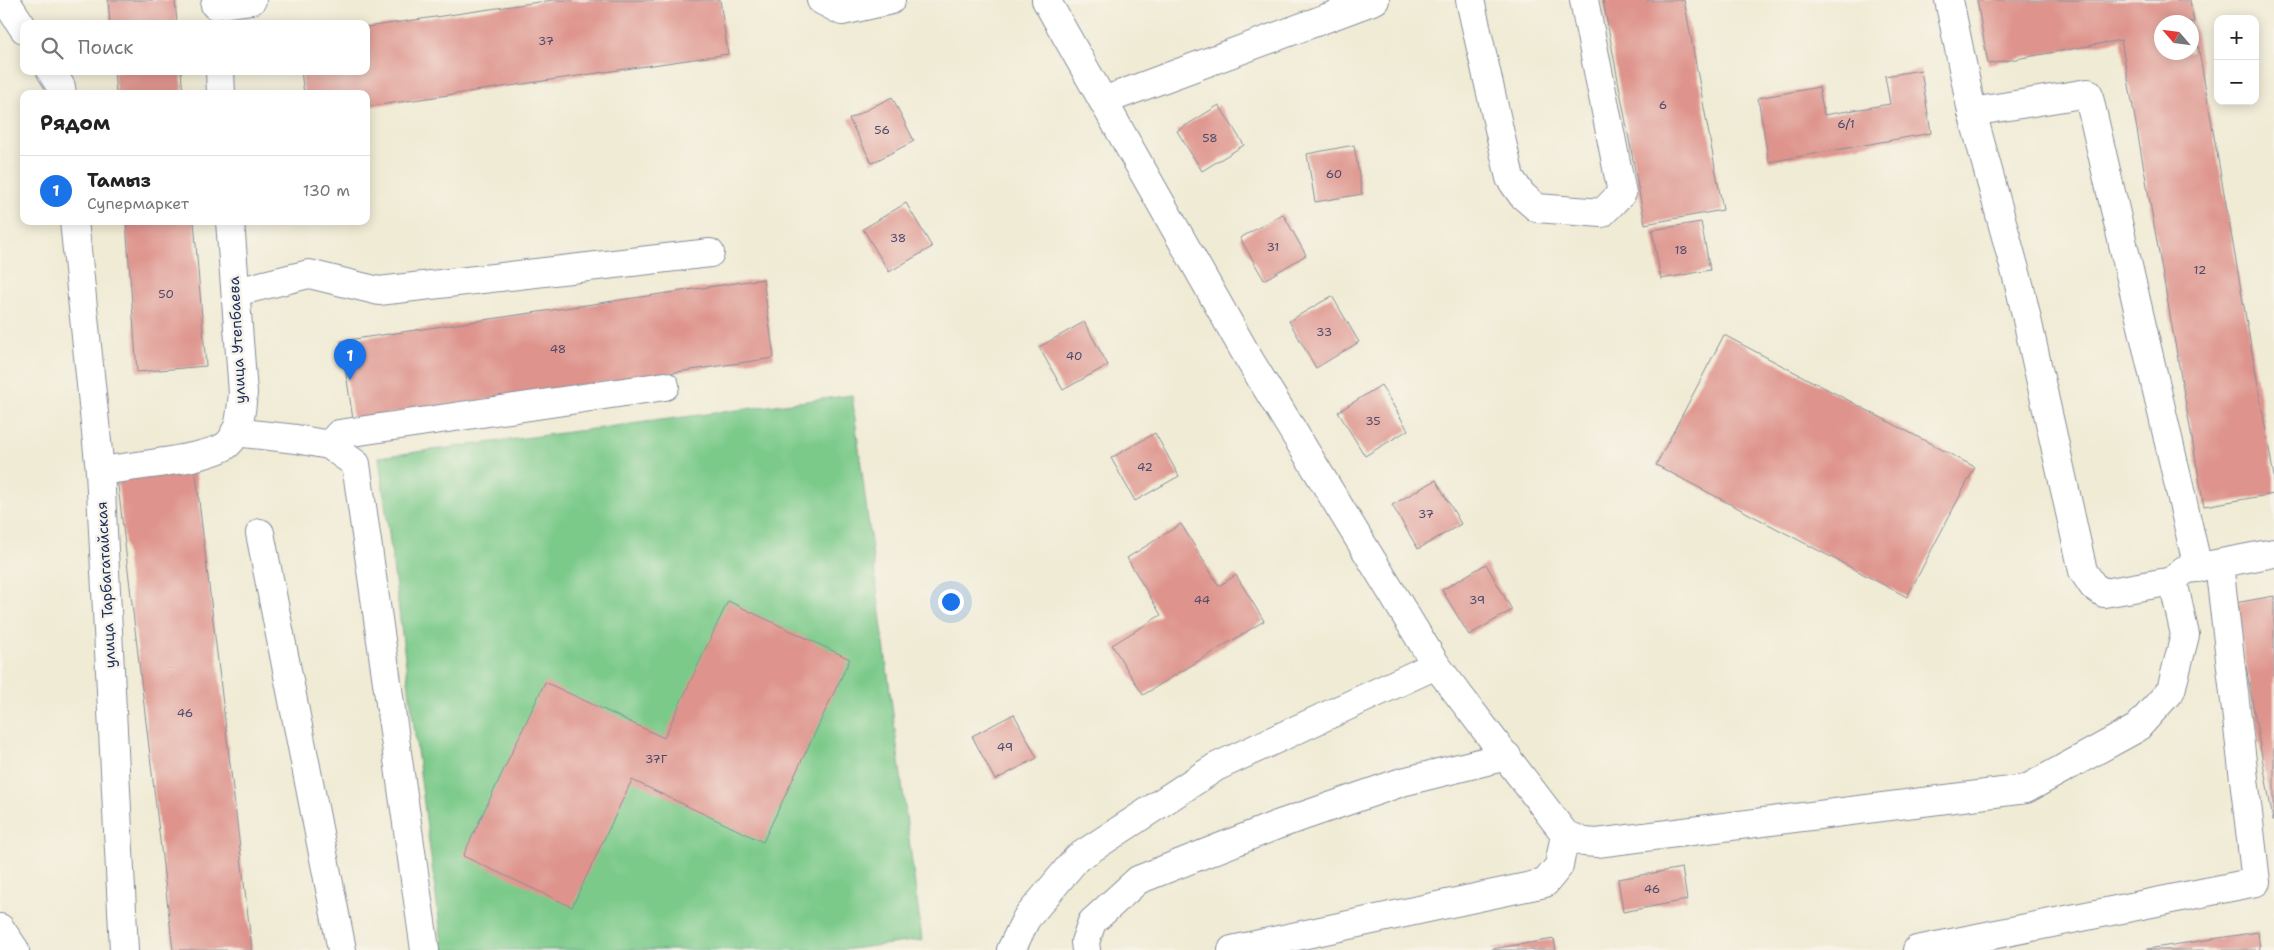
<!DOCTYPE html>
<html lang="ru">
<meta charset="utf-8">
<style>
:root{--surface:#fff;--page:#f2f2f2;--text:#222;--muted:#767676;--line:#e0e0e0;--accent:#1a73e8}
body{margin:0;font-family:"Shantell Sans",sans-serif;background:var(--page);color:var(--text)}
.controls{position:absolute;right:15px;top:15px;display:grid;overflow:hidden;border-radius:10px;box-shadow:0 2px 12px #0003}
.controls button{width:45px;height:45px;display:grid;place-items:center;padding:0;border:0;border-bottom:1px solid var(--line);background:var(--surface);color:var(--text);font:25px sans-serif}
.compass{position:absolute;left:2154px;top:15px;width:45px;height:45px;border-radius:50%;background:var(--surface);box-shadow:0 2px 12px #0003;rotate:298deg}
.you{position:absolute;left:950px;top:601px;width:18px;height:18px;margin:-12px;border:4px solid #fff;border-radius:50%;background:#1a73e8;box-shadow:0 0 0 8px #1a73e833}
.badge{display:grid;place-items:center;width:32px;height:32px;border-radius:50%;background:var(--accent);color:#fff;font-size:16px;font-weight:700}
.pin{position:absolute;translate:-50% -41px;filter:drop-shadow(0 1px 2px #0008)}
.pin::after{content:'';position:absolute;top:26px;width:18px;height:15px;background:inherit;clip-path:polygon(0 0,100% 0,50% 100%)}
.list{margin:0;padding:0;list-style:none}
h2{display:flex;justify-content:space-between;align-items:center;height:65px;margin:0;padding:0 20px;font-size:21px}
h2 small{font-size:16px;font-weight:400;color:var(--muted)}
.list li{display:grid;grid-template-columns:32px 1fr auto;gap:15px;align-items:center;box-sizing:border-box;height:70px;padding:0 20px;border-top:1px solid var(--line)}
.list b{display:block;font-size:19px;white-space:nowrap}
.list p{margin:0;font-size:16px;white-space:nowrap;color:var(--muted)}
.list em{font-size:16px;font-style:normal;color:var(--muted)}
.icon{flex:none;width:28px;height:28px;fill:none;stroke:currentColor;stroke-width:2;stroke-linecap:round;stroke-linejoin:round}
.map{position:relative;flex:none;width:2274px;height:950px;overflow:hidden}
.search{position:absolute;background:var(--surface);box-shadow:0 2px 12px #0003;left:20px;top:20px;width:350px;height:55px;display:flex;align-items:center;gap:12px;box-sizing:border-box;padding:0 18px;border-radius:10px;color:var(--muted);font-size:19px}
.panel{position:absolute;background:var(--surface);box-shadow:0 2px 12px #0003;left:20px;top:90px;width:350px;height:135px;border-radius:10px}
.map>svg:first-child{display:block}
.green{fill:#7bca8a;stroke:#4b7c74}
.building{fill:#de948d;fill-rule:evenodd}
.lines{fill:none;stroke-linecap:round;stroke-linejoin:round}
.minor-casing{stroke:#868d99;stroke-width:30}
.minor{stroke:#fff;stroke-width:28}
.labels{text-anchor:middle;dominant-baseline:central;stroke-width:5;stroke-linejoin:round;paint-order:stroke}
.number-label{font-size:12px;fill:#4c486a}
.street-label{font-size:15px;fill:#1b2f5e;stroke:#f7f3e8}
</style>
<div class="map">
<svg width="2274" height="950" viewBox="0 0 2274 950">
<rect width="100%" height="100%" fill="#f7f3e8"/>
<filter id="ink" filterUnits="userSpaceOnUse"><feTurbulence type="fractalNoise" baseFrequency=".02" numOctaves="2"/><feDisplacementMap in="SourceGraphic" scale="10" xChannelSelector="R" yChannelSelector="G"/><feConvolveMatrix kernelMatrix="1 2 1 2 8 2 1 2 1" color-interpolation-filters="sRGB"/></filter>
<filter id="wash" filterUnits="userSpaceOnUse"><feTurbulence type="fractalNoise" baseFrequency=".0096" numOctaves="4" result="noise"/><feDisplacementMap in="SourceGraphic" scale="20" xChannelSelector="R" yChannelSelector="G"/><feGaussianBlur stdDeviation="1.12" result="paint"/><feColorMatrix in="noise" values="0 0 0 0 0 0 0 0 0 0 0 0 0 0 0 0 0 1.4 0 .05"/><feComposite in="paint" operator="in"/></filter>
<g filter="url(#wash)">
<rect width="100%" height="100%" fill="#f0ebd4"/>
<polygon class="green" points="852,395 922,940 843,950 443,950 379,457"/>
<g id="blocks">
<g class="building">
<polygon points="108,0 175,0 177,24 110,24"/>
<polygon points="553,0 720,0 728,54 366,107 366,94 304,94 301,71 366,71 366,27"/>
<polygon points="1603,0 1684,0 1723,210 1645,224"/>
<path d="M 1977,0 L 2190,0 L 2274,477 L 2274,494 L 2204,506 L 2121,40 L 1988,64 ZM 2162,22 L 2192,22 L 2192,52 L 2162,52 Z"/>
<polygon points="1921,70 1931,133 1769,162 1758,98 1819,87 1824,115 1890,104 1885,76"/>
<polygon points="114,71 181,71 183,94 116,94"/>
<polygon points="892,97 914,141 872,163 849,119"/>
<polygon points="1219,105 1244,145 1202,171 1177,131"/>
<polygon points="1354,145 1362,194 1315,202 1307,154"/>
<polygon points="906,203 932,247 889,272 863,229"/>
<polygon points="1283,214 1306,255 1264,280 1240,238"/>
<polygon points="126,221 194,221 206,366 137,372"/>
<polygon points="1701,222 1710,270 1661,279 1652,230"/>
<polygon points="763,279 774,358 353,419 341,341"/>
<polygon points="1332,296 1359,342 1316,368 1289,321"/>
<polygon points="1084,322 1108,365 1063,390 1039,347"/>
<polygon points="1724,335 1975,467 1907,597 1656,465"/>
<polygon points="1381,385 1408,430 1365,456 1338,412"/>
<polygon points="1155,433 1179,476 1135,501 1111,458"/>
<polygon points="195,467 252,950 173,950 117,477"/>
<polygon points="1436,480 1461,524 1418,549 1392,505"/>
<polygon points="1181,524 1219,586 1236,575 1264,621 1143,695 1112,645 1161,615 1127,558"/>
<polygon points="1486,564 1512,610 1469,635 1442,590"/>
<polygon points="2274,596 2274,820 2273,820 2235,603"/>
<polygon points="728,601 850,659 763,842 632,780 572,907 463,856 545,682 664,738"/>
<polygon points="1014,714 1037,758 995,780 972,736"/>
<polygon points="1682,868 1687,900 1623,912 1618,879"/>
<polygon points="2258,932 2260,950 2147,950 2147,949"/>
<polygon points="1554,939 1556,950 1492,950 1492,949"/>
</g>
</g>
</g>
<g filter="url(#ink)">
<use href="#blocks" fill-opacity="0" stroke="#868d99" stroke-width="1"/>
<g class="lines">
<defs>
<g id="minor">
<polyline points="5,0 24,29"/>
<polyline points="821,0 842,11 891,0"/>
<polyline points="1046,0 1249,359 1436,665 1565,834 1584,842 1597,843 2026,789 2137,728 2171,690 2185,635 2173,581 2184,570 2274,553"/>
<polyline points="1470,0 1510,178 1522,195 1537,208 1602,213 1622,193 1584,0"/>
<polyline points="1949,0 1972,112 2020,288 2083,571 2093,586 2104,593 2173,581"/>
<polyline points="215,5 252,0"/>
<polyline points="51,71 61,87 62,94"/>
<polyline points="220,71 221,94"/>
<polyline points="1103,101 1375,0"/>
<polyline points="1972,112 2088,93 2198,568"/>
<polyline points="74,221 100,471 124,950"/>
<polyline points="236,292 309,274 379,291 710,253"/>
<polyline points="235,432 296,439 329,445 356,464 425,950"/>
<polyline points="329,445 339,434 665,386"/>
<path d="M 100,471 C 126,467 211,459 228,444 C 241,432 241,409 243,393 L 230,221"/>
<polyline points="260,533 342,950"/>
<polyline points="0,928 15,950"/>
<polyline points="1011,950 1026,919 1077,858 1216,767 1436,665"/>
<polyline points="1086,950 1085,942 1092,922 1138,880 1277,825 1402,782 1507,756"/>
<polyline points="1232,950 1545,883 1559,866 1565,834"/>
<polyline points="1917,950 2256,882 2219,564"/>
</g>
</defs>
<use href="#minor" class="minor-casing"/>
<use href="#minor" class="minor"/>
</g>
</g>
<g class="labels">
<g class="number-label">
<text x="546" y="41">37</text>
<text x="1663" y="105">6</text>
<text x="1846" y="124">6/1</text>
<text x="882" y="130">56</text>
<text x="1210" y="138">58</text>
<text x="1334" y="174">60</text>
<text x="898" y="238">38</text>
<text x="1273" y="247">31</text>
<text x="1681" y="250">18</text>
<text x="2200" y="270">12</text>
<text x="166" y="294">50</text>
<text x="1324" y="332">33</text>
<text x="558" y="349">48</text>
<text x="1074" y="356">40</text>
<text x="1373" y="421">35</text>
<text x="1145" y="467">42</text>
<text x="1426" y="514">37</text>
<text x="1202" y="600">44</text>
<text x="1477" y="600">39</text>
<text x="185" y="713">46</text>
<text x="1005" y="747">49</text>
<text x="656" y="759">37Г</text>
<text x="1652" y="889">46</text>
</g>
<g class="street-label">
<text transform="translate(237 340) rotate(-93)">улица Утепбаева</text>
<text transform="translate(106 585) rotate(-93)">улица Тарбагатайская</text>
</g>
</g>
</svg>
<div class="controls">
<button>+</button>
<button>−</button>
</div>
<svg class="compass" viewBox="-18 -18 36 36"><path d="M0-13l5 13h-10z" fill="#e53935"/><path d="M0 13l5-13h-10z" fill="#767676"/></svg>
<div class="you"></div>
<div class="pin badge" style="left:350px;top:380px">1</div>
<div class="search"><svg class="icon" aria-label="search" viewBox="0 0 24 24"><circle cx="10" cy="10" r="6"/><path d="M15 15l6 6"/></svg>Поиск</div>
<section class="panel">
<h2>Рядом<small></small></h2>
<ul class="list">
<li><span class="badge">1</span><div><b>Тамыз</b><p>Супермаркет</p></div><em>130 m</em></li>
</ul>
</section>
</div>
